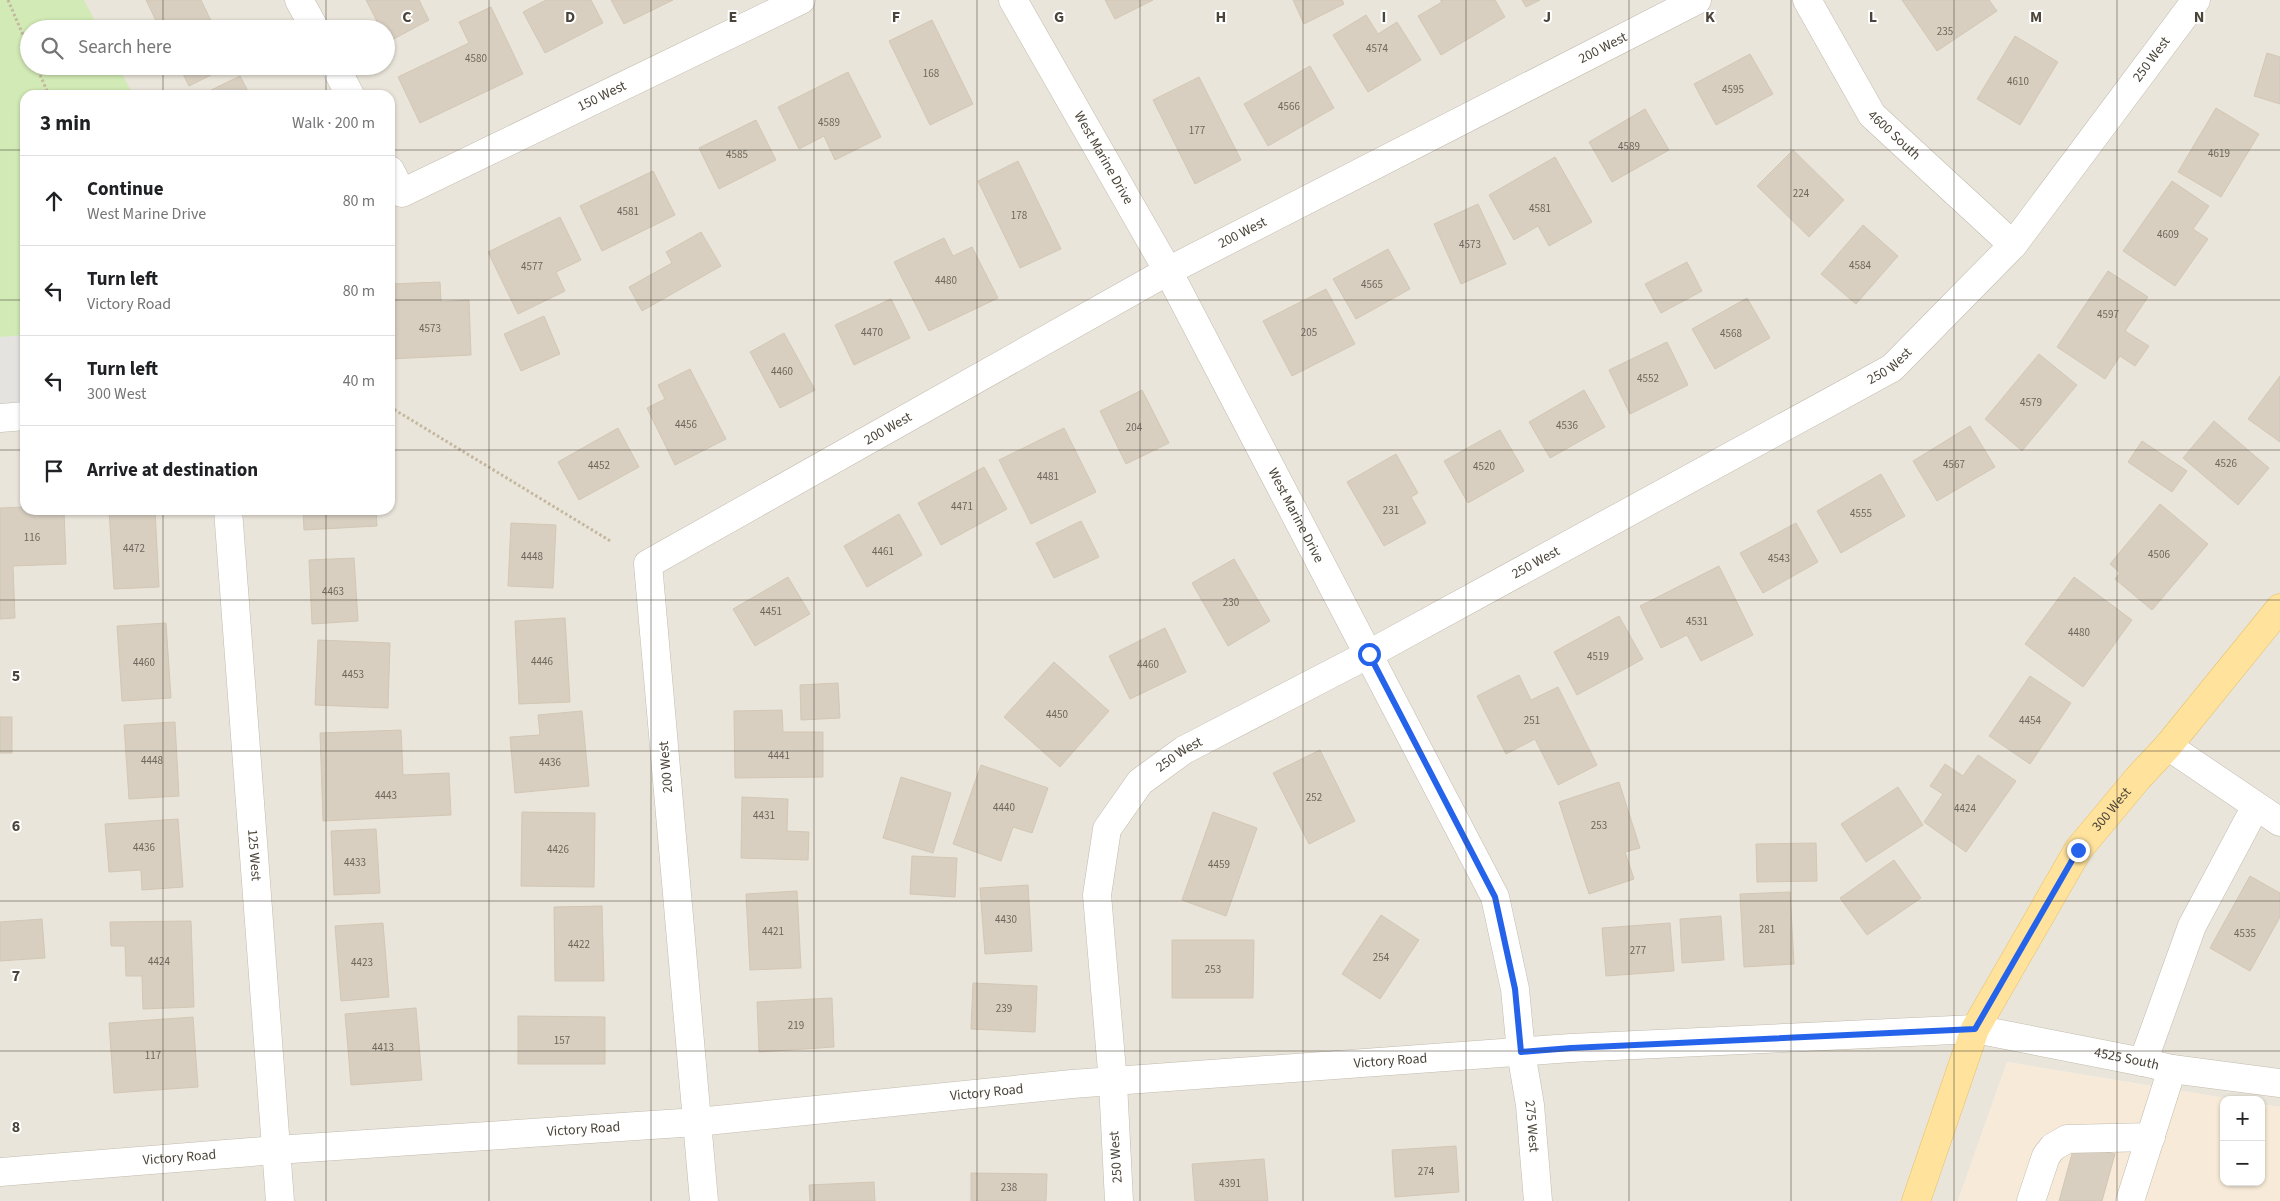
<!DOCTYPE html>
<meta charset="utf-8">
<style>
:root{--surface:#fff;--page:#f6f6f6;--text:#202124;--muted:#757577;--line:#e0e0e0}
body{margin:0;font-family:"Source Sans 3",sans-serif;background:var(--page);color:var(--text)}
.controls{position:absolute;right:15px;bottom:15px;display:grid;overflow:hidden;border-radius:10px;box-shadow:0 1px 4px #0004}
.controls button{width:45px;height:45px;display:grid;place-items:center;padding:0;border:0;border-bottom:1px solid var(--line);background:var(--surface);color:var(--text);font:25px sans-serif}
.stop{position:absolute;width:15px;height:15px;margin:-11px;border:4px solid #2563eb;border-radius:50%;background:#fff}
.stop.end{background:#2563eb;border-color:#fff;box-shadow:0 1px 5px #0008}
.list{margin:0;padding:0;list-style:none}
h2{display:flex;justify-content:space-between;align-items:center;height:65px;margin:0;padding:0 20px;font-size:21px}
h2 small{font-size:16px;font-weight:400;color:var(--muted)}
.list li{display:grid;grid-template-columns:32px 1fr auto;gap:15px;align-items:center;box-sizing:border-box;height:90px;padding:0 20px;border-top:1px solid var(--line)}
.list b{display:block;font-size:19px;white-space:nowrap}
.list p{margin:0;font-size:16px;white-space:nowrap;color:var(--muted)}
.list em{font-size:16px;font-style:normal;color:var(--muted)}
.icon{flex:none;width:28px;height:28px;fill:none;stroke:currentColor;stroke-width:2;stroke-linecap:round;stroke-linejoin:round}
.map{position:relative;flex:none;width:2280px;height:1201px;overflow:hidden}
.search{position:absolute;background:var(--surface);box-shadow:0 1px 4px #0004;left:20px;top:20px;width:375px;height:55px;display:flex;align-items:center;gap:12px;box-sizing:border-box;padding:0 18px;border-radius:28px;color:var(--muted);font-size:19px}
.panel{position:absolute;background:var(--surface);box-shadow:0 1px 4px #0004;left:20px;top:90px;width:375px;height:425px;border-radius:15px}
.map>svg:first-child{display:block}
.residential{fill:#eae5da;fill-rule:evenodd}
.commercial{fill:#f7ead8}
.green{fill:#d2eab5}
.parking{fill:#e5e3e0}
.building{fill:#d8cfc1;stroke:#d3c7b4}
.lines{fill:none;stroke-linecap:round;stroke-linejoin:round}
.minor-casing{stroke:#c2bbae;stroke-width:29}
.major-casing{stroke:#e6c16a;stroke-width:29}
.path{stroke:#c4b79f;stroke-width:3;stroke-dasharray:2.5 2.5;stroke-linecap:butt}
.minor{stroke:#fff;stroke-width:28}
.major{stroke:#ffe39c;stroke-width:28}
.route{stroke:#2563eb;stroke-width:6}
.grid{fill:none;stroke:#4b4439;stroke-width:1;stroke-opacity:0.55}
.labels{text-anchor:middle;dominant-baseline:central;stroke-width:4;stroke-linejoin:round;paint-order:stroke}
.number-label{font-size:11px;fill:#6e675b}
.street-label{font-size:14px;fill:#4b4439;stroke:#fff}
.grid-label{font-size:16px;text-anchor:middle;font-weight:bold;fill:#4b4439;stroke:#fff;stroke-width:4;stroke-linejoin:round;paint-order:stroke}
</style>
<div class="map">
<svg width="2280" height="1201" viewBox="0 0 2280 1201">
<rect width="100%" height="100%" fill="#f6f3ec"/>
<path class="residential" d="M 0,0 L 2280,0 L 2280,1107 L 2261,1104 L 2261,1100 L 2237,1100 L 2007,1062 L 1958,1201 L 0,1201 ZM 29,29 L 386,29 L 386,66 L 29,66 ZM 25,95 L 390,95 L 390,510 L 25,510 Z"/>
<polygon class="commercial" points="2007,1062 2237,1100 2224,1100 2224,1182 2261,1182 2261,1104 2280,1107 2280,1201 1958,1201"/>
<polygon class="green" points="0,0 84,0 99,29 29,29 29,66 118,66 133,95 25,95 25,380 0,381"/>
<polygon class="parking" points="25,335 25,414 0,416 0,337"/>
<g class="building">
<polygon points="146,0 201,0 215,29 160,29"/>
<polygon points="366,0 419,0 429,20 388,42 386,29 381,29"/>
<polygon points="546,0 591,0 603,23 545,53 523,12"/>
<polygon points="611,0 673,0 624,24"/>
<polygon points="1105,0 1153,0 1115,19"/>
<polygon points="1293,0 1342,0 1344,4 1304,24"/>
<polygon points="1440,0 1495,0 1505,17 1441,55 1418,16 1442,2"/>
<polygon points="1522,0 1540,0 1526,7"/>
<polygon points="1902,0 1989,0 1997,11 1937,51"/>
<polygon points="491,7 523,74 420,123 398,77 469,43 459,22"/>
<polygon points="1366,15 1378,34 1397,22 1421,60 1368,92 1333,35"/>
<polygon points="932,20 973,104 930,125 889,41"/>
<polygon points="2015,36 2058,62 2020,125 1977,99"/>
<polygon points="2267,53 2280,57 2280,104 2254,96"/>
<polygon points="1750,54 1773,94 1716,125 1694,84"/>
<polygon points="179,66 229,66 189,86"/>
<polygon points="1310,66 1334,108 1268,146 1244,104"/>
<polygon points="848,72 881,137 835,160 824,136 799,149 778,107"/>
<polygon points="240,76 250,95 201,95"/>
<polygon points="1199,77 1241,160 1195,184 1153,100"/>
<polygon points="2216,108 2259,134 2221,197 2178,172"/>
<polygon points="1645,109 1669,150 1612,182 1589,142"/>
<polygon points="756,120 776,160 719,189 699,148"/>
<polygon points="1793,150 1844,200 1809,237 1757,186"/>
<polygon points="1555,157 1592,222 1549,246 1538,226 1514,240 1489,195"/>
<polygon points="1018,161 1061,249 1020,268 978,181"/>
<polygon points="653,171 675,215 602,251 580,206"/>
<polygon points="2172,181 2209,206 2193,229 2208,239 2175,286 2123,251"/>
<polygon points="1478,204 1506,264 1461,284 1434,224"/>
<polygon points="560,217 581,260 556,272 565,291 518,314 488,252"/>
<polygon points="1863,225 1898,256 1856,304 1821,274"/>
<polygon points="701,232 721,266 642,311 629,287 672,263 666,252"/>
<polygon points="944,238 953,256 972,247 998,298 929,331 894,262"/>
<polygon points="1388,249 1410,289 1356,319 1333,279"/>
<polygon points="1687,262 1702,291 1661,313 1645,284"/>
<polygon points="2108,271 2148,297 2125,331 2149,346 2135,366 2120,356 2105,379 2057,347"/>
<polygon points="440,282 441,302 469,300 471,355 390,359 390,284"/>
<polygon points="1326,289 1355,344 1292,376 1263,321"/>
<polygon points="1747,298 1770,338 1715,369 1692,329"/>
<polygon points="891,299 910,338 854,365 835,325"/>
<polygon points="544,316 560,354 521,371 504,334"/>
<polygon points="784,333 815,390 780,408 750,352"/>
<polygon points="1667,342 1688,385 1630,414 1609,370"/>
<polygon points="2039,354 2077,385 2022,451 1985,419"/>
<polygon points="690,369 726,439 675,465 647,408 665,399 658,385"/>
<polygon points="2280,376 2280,442 2248,419"/>
<polygon points="1142,390 1169,443 1126,464 1100,411"/>
<polygon points="1584,390 1605,427 1550,458 1529,422"/>
<polygon points="2214,421 2269,468 2238,505 2183,458"/>
<polygon points="1970,426 1995,467 1937,501 1913,461"/>
<polygon points="618,428 639,467 579,500 558,462"/>
<polygon points="1064,428 1096,492 1031,524 999,460"/>
<polygon points="1500,430 1524,471 1468,503 1444,461"/>
<polygon points="2142,441 2187,471 2172,492 2128,462"/>
<polygon points="1396,454 1418,493 1411,497 1426,523 1384,546 1347,482"/>
<polygon points="984,467 1007,509 941,545 918,503"/>
<polygon points="1881,474 1905,516 1841,553 1817,511"/>
<polygon points="2160,504 2208,544 2152,610 2115,579 2120,573 2110,564"/>
<polygon points="25,507 25,510 64,510 66,564 13,566 15,618 0,619 0,508"/>
<polygon points="109,510 155,510 159,587 114,589"/>
<polygon points="303,510 376,510 377,526 304,530"/>
<polygon points="899,514 922,555 867,587 844,546"/>
<polygon points="1081,521 1099,557 1054,578 1036,543"/>
<polygon points="511,523 556,525 553,588 508,586"/>
<polygon points="1796,523 1818,562 1763,593 1740,553"/>
<polygon points="354,558 358,621 312,624 309,560"/>
<polygon points="1234,559 1270,621 1228,646 1192,583"/>
<polygon points="1719,566 1753,635 1701,661 1687,635 1661,648 1640,606"/>
<polygon points="788,577 810,614 755,646 733,609"/>
<polygon points="2074,577 2132,620 2083,687 2025,644"/>
<polygon points="1619,616 1643,659 1577,695 1554,652"/>
<polygon points="565,618 570,702 519,704 515,621"/>
<polygon points="166,623 171,698 122,701 117,626"/>
<polygon points="1165,628 1186,672 1130,699 1109,656"/>
<polygon points="318,640 390,643 388,708 315,705"/>
<polygon points="1054,662 1109,711 1060,767 1004,717"/>
<polygon points="1519,675 1531,700 1558,687 1597,765 1558,785 1535,739 1506,754 1477,696"/>
<polygon points="2030,676 2071,703 2030,764 1989,736"/>
<polygon points="838,683 840,718 801,720 800,685"/>
<polygon points="782,710 783,732 823,732 823,777 735,778 734,711"/>
<polygon points="582,711 589,786 515,793 510,737 540,735 538,715"/>
<rect x="0" y="717" width="12" height="36"/>
<polygon points="175,722 179,796 129,799 124,725"/>
<polygon points="401,730 403,775 449,773 451,815 323,821 320,733"/>
<polygon points="1320,750 1355,821 1309,844 1273,773"/>
<polygon points="1978,755 2016,781 1966,852 1924,822 1943,794 1930,786 1945,764 1963,776"/>
<polygon points="981,765 1048,788 1032,833 1013,827 1001,861 953,844"/>
<polygon points="901,777 951,793 933,853 883,838"/>
<polygon points="1619,782 1640,848 1625,852 1634,879 1589,894 1559,802"/>
<polygon points="1898,787 1923,825 1866,862 1841,824"/>
<polygon points="742,797 788,799 787,831 809,832 808,860 741,858"/>
<polygon points="522,812 595,813 594,887 521,886"/>
<polygon points="1213,812 1257,828 1226,916 1182,900"/>
<polygon points="178,819 183,887 142,890 141,870 109,872 105,824"/>
<polygon points="376,829 380,893 334,895 331,831"/>
<polygon points="1816,843 1817,881 1757,882 1756,844"/>
<polygon points="912,856 957,858 955,897 910,894"/>
<polygon points="1894,860 1921,898 1867,935 1840,898"/>
<polygon points="2250,876 2280,893 2280,917 2250,971 2210,948"/>
<polygon points="1028,885 1032,951 985,954 980,888"/>
<polygon points="797,891 801,968 750,970 746,894"/>
<polygon points="1790,892 1794,964 1744,967 1740,894"/>
<polygon points="602,906 604,981 555,981 554,907"/>
<polygon points="1381,915 1419,940 1380,999 1342,974"/>
<polygon points="1721,916 1724,960 1682,963 1680,919"/>
<polygon points="42,919 45,958 0,961 0,922"/>
<polygon points="191,921 194,1007 143,1009 142,976 126,976 125,946 111,946 110,922"/>
<polygon points="383,923 389,997 341,1001 335,926"/>
<polygon points="1670,923 1674,971 1606,976 1602,928"/>
<polygon points="1172,940 1254,940 1253,998 1172,998"/>
<polygon points="973,983 1037,986 1035,1032 971,1029"/>
<polygon points="832,998 834,1047 759,1052 757,1002"/>
<polygon points="416,1008 422,1080 351,1085 345,1014"/>
<polygon points="518,1016 605,1017 605,1064 518,1064"/>
<polygon points="193,1017 198,1087 114,1093 109,1023"/>
<polygon points="2075,1143 2115,1154 2102,1201 2059,1201"/>
<polygon points="1456,1146 1459,1192 1395,1197 1392,1150"/>
<polygon points="1264,1159 1268,1201 1195,1201 1192,1164"/>
<polygon points="971,1173 1047,1174 1046,1201 971,1201"/>
<polygon points="874,1182 875,1201 810,1201 809,1185"/>
</g>
<g class="lines">
<defs>
<g id="minor">
<polyline points="299,0 315,29"/>
<path id="s1" d="M 1013,0 L 1168,271 L 1495,897 L 1515,989 L 1521,1052 L 1530,1105 L 1538,1201"/>
<path id="s2" d="M 1807,0 L 1872,115 L 2013,245"/>
<polyline points="335,66 350,95"/>
<path id="s3" d="M 390,170 L 402,193 L 801,0"/>
<polyline points="0,418 25,416"/>
<path id="s4" d="M 228,510 L 280,1201"/>
<polyline points="2168,746 2280,822"/>
<polyline points="2143,1062 2192,926 2256,806"/>
<path id="s5" d="M 0,1172 L 276,1150 L 697,1122 L 1072,1084 L 1571,1048 L 1975,1029 L 2143,1062 L 2172,1069 L 2280,1083"/>
<path id="s6" d="M 704,1201 L 648,564 L 1168,271 L 1697,0"/>
<path id="s7" d="M 1119,1201 L 1113,1083 L 1097,895 L 1107,829 L 1140,782 L 1184,750 L 1369,654 L 1892,368 L 2013,245 L 2196,0"/>
<polyline points="2031,1201 2046,1156 2053,1147 2067,1139 2151,1137"/>
<polyline points="2130,1201 2172,1069"/>
</g>
<g id="major">
<path id="s8" d="M 1916,1201 L 1975,1029 L 2078,850 L 2138,778 L 2168,746 L 2280,608"/>
</g>
</defs>
<use href="#minor" class="minor-casing"/>
<use href="#major" class="major-casing"/>
<g class="path">
<polyline points="8,0 29,49"/>
<polyline points="36,66 49,95"/>
<polyline points="390,407 612,542"/>
</g>
<use href="#minor" class="minor"/>
<use href="#major" class="major"/>
</g>
<g class="lines">
<polyline class="route" points="1369,654 1495,897 1515,989 1521,1052 1571,1048 1975,1029 2078,850"/>
</g>
<path class="grid" d="M 163,0 L 163,29M 326,0 L 326,29M 489,0 L 489,1201M 651,0 L 651,1201M 814,0 L 814,1201M 977,0 L 977,1201M 1140,0 L 1140,1201M 1303,0 L 1303,1201M 1466,0 L 1466,1201M 1629,0 L 1629,1201M 1791,0 L 1791,1201M 1954,0 L 1954,1201M 2117,0 L 2117,1201M 163,66 L 163,95M 326,66 L 326,95M 0,150 L 25,150M 390,150 L 2280,150M 0,300 L 25,300M 390,300 L 2280,300M 0,450 L 25,450M 390,450 L 2280,450M 163,510 L 163,1201M 326,510 L 326,1201M 0,600 L 2280,600M 0,751 L 2280,751M 0,901 L 2280,901M 0,1051 L 2280,1051"/>
<g class="labels">
<g class="number-label">
<text x="1945" y="31">235</text>
<text x="1377" y="48">4574</text>
<text x="476" y="58">4580</text>
<text x="931" y="73">168</text>
<text x="2018" y="81">4610</text>
<text x="1733" y="89">4595</text>
<text x="1289" y="106">4566</text>
<text x="829" y="122">4589</text>
<text x="1197" y="130">177</text>
<text x="1629" y="146">4589</text>
<text x="2219" y="153">4619</text>
<text x="737" y="154">4585</text>
<text x="1801" y="193">224</text>
<text x="1540" y="208">4581</text>
<text x="628" y="211">4581</text>
<text x="1019" y="215">178</text>
<text x="2168" y="234">4609</text>
<text x="1470" y="244">4573</text>
<text x="1860" y="265">4584</text>
<text x="532" y="266">4577</text>
<text x="946" y="280">4480</text>
<text x="1372" y="284">4565</text>
<text x="2108" y="314">4597</text>
<text x="430" y="328">4573</text>
<text x="872" y="332">4470</text>
<text x="1309" y="332">205</text>
<text x="1731" y="333">4568</text>
<text x="782" y="371">4460</text>
<text x="1648" y="378">4552</text>
<text x="2031" y="402">4579</text>
<text x="686" y="424">4456</text>
<text x="1567" y="425">4536</text>
<text x="1134" y="427">204</text>
<text x="2226" y="463">4526</text>
<text x="1954" y="464">4567</text>
<text x="599" y="465">4452</text>
<text x="1484" y="466">4520</text>
<text x="1048" y="476">4481</text>
<text x="962" y="506">4471</text>
<text x="1391" y="510">231</text>
<text x="1861" y="513">4555</text>
<text x="32" y="537">116</text>
<text x="134" y="548">4472</text>
<text x="883" y="551">4461</text>
<text x="2159" y="554">4506</text>
<text x="532" y="556">4448</text>
<text x="1779" y="558">4543</text>
<text x="333" y="591">4463</text>
<text x="1231" y="602">230</text>
<text x="771" y="611">4451</text>
<text x="1697" y="621">4531</text>
<text x="2079" y="632">4480</text>
<text x="1598" y="656">4519</text>
<text x="542" y="661">4446</text>
<text x="144" y="662">4460</text>
<text x="1148" y="664">4460</text>
<text x="353" y="674">4453</text>
<text x="1057" y="714">4450</text>
<text x="1532" y="720">251</text>
<text x="2030" y="720">4454</text>
<text x="779" y="755">4441</text>
<text x="152" y="760">4448</text>
<text x="550" y="762">4436</text>
<text x="386" y="795">4443</text>
<text x="1314" y="797">252</text>
<text x="1004" y="807">4440</text>
<text x="1965" y="808">4424</text>
<text x="764" y="815">4431</text>
<text x="1599" y="825">253</text>
<text x="144" y="847">4436</text>
<text x="558" y="849">4426</text>
<text x="355" y="862">4433</text>
<text x="1219" y="864">4459</text>
<text x="1006" y="919">4430</text>
<text x="1767" y="929">281</text>
<text x="773" y="931">4421</text>
<text x="2245" y="933">4535</text>
<text x="579" y="944">4422</text>
<text x="1638" y="950">277</text>
<text x="1381" y="957">254</text>
<text x="159" y="961">4424</text>
<text x="362" y="962">4423</text>
<text x="1213" y="969">253</text>
<text x="1004" y="1008">239</text>
<text x="796" y="1025">219</text>
<text x="562" y="1040">157</text>
<text x="383" y="1047">4413</text>
<text x="153" y="1055">117</text>
<text x="1426" y="1171">274</text>
<text x="1230" y="1183">4391</text>
<text x="1009" y="1187">238</text>
</g>
<g class="street-label">
<text stroke="none"><textPath href="#s6" startOffset="1725">200 West</textPath></text>
<text stroke="none"><textPath href="#s7" startOffset="1694">250 West</textPath></text>
<text stroke="none"><textPath href="#s3" startOffset="248">150 West</textPath></text>
<text stroke="none"><textPath href="#s2" startOffset="162">4600 South</textPath></text>
<text stroke="none"><textPath href="#s1" startOffset="182">West Marine Drive</textPath></text>
<text stroke="none"><textPath href="#s6" startOffset="1320">200 West</textPath></text>
<text stroke="none"><textPath href="#s7" startOffset="1289">250 West</textPath></text>
<text stroke="none"><textPath href="#s6" startOffset="915">200 West</textPath></text>
<text stroke="none"><textPath href="#s1" startOffset="588">West Marine Drive</textPath></text>
<text stroke="none"><textPath href="#s7" startOffset="884">250 West</textPath></text>
<text stroke="none"><textPath href="#s7" startOffset="479">250 West</textPath></text>
<text transform="translate(666 767) rotate(-95)">200 West</text>
<text stroke="none"><textPath href="#s8" startOffset="441">300 West</textPath></text>
<text stroke="none"><textPath href="#s4" startOffset="346">125 West</textPath></text>
<text stroke="none"><textPath href="#s5" startOffset="2135">4525 South</textPath></text>
<text stroke="none"><textPath href="#s5" startOffset="1395">Victory Road</textPath></text>
<text stroke="none"><textPath href="#s5" startOffset="990">Victory Road</textPath></text>
<text stroke="none"><textPath href="#s1" startOffset="1251">275 West</textPath></text>
<text stroke="none"><textPath href="#s5" startOffset="585">Victory Road</textPath></text>
<text transform="translate(1116 1157) rotate(-94)">250 West</text>
<text stroke="none"><textPath href="#s5" startOffset="180">Victory Road</textPath></text>
</g>
</g>
<g class="grid-label">
<text x="407" y="22">C</text>
<text x="570" y="22">D</text>
<text x="733" y="22">E</text>
<text x="896" y="22">F</text>
<text x="1059" y="22">G</text>
<text x="1221" y="22">H</text>
<text x="1384" y="22">I</text>
<text x="1547" y="22">J</text>
<text x="1710" y="22">K</text>
<text x="1873" y="22">L</text>
<text x="2036" y="22">M</text>
<text x="2199" y="22">N</text>
<text x="16" y="681">5</text>
<text x="16" y="831">6</text>
<text x="16" y="981">7</text>
<text x="16" y="1132">8</text>
</g>
</svg>
<div class="controls">
<button>+</button>
<button>−</button>
</div>
<div class="stop" style="left:1369px;top:654px"></div>
<div class="stop end" style="left:2078px;top:850px"></div>
<div class="search"><svg class="icon" aria-label="search" viewBox="0 0 24 24"><circle cx="10" cy="10" r="6"/><path d="M15 15l6 6"/></svg>Search here</div>
<section class="panel">
<h2>3 min<small>Walk · 200 m</small></h2>
<ul class="list">
<li><svg class="icon" aria-label="ahead" viewBox="0 0 24 24"><path d="M12 20V5M6 11l6-6 6 6"/></svg><div><b>Continue</b><p>West Marine Drive</p></div><em>80 m</em></li>
<li><svg class="icon" aria-label="left" viewBox="0 0 24 24"><path d="M17 20v-9H6M10 6l-5 5 5 5"/></svg><div><b>Turn left</b><p>Victory Road</p></div><em>80 m</em></li>
<li><svg class="icon" aria-label="left" viewBox="0 0 24 24"><path d="M17 20v-9H6M10 6l-5 5 5 5"/></svg><div><b>Turn left</b><p>300 West</p></div><em>40 m</em></li>
<li><svg class="icon" aria-label="arrive" viewBox="0 0 24 24"><path d="M6 21V4h12l-3 4 3 4H6"/></svg><div><b>Arrive at destination</b></div></li>
</ul>
</section>
</div>
